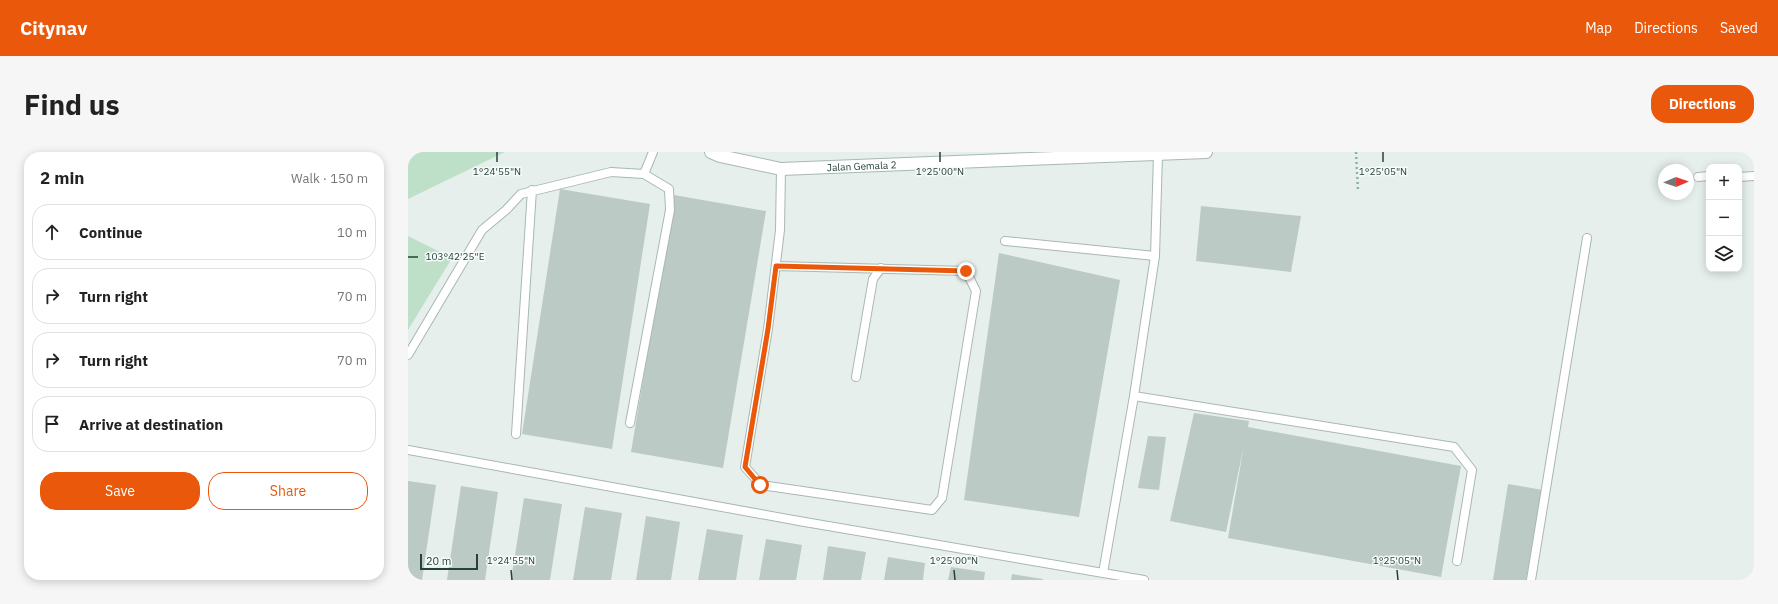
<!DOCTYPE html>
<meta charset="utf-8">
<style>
:root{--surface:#fff;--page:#f6f6f6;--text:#222;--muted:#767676;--line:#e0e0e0;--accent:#ea580c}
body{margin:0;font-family:"IBM Plex Sans",sans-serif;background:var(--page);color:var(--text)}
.controls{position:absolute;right:12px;top:12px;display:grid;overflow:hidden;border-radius:8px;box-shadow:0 2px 10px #0003}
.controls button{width:36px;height:36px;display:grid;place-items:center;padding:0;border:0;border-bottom:1px solid var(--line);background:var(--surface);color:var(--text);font:20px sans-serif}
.compass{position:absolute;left:1250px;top:12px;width:36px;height:36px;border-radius:50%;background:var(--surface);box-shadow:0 2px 10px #0003;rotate:88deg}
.scale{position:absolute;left:12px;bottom:10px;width:58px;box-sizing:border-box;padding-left:4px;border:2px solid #24423a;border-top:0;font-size:11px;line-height:14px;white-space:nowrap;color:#24423a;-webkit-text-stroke:3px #f7fbf9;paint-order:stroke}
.stop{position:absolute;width:12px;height:12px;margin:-9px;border:3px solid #ea580c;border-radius:50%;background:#fff}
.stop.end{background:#ea580c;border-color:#fff;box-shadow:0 1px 4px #0008}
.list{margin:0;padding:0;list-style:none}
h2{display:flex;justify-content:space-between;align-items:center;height:52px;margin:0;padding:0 16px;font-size:17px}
h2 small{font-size:13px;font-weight:400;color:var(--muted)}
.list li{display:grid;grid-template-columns:26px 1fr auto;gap:12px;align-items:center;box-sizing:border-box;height:56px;margin:0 8px 8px;padding:0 8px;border:1px solid var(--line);border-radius:16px}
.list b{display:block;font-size:15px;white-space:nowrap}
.list em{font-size:13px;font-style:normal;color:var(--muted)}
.actions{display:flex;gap:8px;padding:12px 16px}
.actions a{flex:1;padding:9px 0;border:1px solid var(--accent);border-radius:16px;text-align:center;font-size:14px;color:var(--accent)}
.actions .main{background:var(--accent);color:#fff}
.icon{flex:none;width:22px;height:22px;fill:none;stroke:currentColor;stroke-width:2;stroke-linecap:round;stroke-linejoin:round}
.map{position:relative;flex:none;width:1346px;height:428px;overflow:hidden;border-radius:16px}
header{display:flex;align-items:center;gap:24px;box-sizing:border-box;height:56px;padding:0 20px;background:var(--accent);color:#fff}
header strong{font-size:19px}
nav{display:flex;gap:22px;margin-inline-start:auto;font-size:14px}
.intro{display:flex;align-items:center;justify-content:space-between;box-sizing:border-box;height:96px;padding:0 24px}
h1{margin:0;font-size:28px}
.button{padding:10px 18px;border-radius:16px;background:var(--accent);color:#fff;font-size:14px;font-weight:700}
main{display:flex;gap:24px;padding:0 24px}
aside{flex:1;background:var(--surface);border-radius:16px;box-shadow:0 2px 10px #0003}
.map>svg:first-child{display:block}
.green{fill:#bfe0c8}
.building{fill:#bbcac4}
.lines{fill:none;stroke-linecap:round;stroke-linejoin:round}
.service-casing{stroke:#a8b8b2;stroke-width:10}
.minor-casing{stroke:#a8b8b2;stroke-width:14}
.path{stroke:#86b3a5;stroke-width:2.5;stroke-dasharray:2 3;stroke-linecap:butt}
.service{stroke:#fff;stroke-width:8}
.minor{stroke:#fff;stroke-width:12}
.route{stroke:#ea580c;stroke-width:5}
.ticks{fill:none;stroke:#24423a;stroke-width:1.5}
.labels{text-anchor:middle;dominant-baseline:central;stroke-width:3;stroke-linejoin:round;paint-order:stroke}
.street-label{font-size:10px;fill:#24423a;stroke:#f7fbf9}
.ticks-label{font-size:10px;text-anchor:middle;fill:#24423a;stroke:#f7fbf9;stroke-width:3;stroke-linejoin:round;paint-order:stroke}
</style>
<header>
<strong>Citynav</strong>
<nav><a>Map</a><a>Directions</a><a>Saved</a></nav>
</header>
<div class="intro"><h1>Find us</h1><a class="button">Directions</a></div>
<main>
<aside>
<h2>2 min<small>Walk · 150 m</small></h2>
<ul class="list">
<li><svg class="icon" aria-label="ahead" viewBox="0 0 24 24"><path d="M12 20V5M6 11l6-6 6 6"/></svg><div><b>Continue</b></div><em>10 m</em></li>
<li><svg class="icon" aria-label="right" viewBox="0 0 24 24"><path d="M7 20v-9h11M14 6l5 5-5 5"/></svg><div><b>Turn right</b></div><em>70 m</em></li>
<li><svg class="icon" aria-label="right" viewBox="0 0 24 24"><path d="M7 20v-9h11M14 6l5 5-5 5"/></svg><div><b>Turn right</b></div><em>70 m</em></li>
<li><svg class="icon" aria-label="arrive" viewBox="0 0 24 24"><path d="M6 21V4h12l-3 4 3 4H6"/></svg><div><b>Arrive at destination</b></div></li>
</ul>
<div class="actions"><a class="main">Save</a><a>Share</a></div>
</aside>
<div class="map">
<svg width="1346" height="428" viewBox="0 0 1346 428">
<rect width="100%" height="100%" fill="#e6efeb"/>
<g class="green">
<polygon points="0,0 97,0 0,47"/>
<polygon points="0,84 44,106 0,178"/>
</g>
<g class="building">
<polygon points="152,37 242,52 204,297 114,282"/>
<polygon points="266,43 358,59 315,316 223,300"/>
<polygon points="793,54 893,64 883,120 788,109"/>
<polygon points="591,101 712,128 671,365 556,348"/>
<polygon points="786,261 841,269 840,275 1053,314 1033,425 820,386 836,293 818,380 762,369"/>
<polygon points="740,284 758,285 751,338 730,336"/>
<polygon points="0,329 28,333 14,428 0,428"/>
<polygon points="1100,332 1135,338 1118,428 1085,428"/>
<polygon points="53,334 90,340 77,428 39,428"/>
<polygon points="116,346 154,352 142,428 103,428"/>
<polygon points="177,355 214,361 203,428 165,428"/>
<polygon points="238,364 272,370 263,428 228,428"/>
<polygon points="299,377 335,383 328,428 290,428"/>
<polygon points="358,387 394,393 388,428 351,428"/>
<polygon points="420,394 458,400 453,428 415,428"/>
<polygon points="480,405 517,411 515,428 476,428"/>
<polygon points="543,415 577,420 576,428 540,428"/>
<polygon points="604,422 635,427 635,428 603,428"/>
</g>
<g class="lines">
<defs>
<g id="service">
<polyline points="236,22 245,0"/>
<polyline points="1290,25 1301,24"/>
<polyline points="1331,25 1346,24"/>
<polyline points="597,89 747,104"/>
<polyline points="368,114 558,119 568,139 534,346 524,358 353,333 337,315 360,177 372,78 373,17"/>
<polyline points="0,203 74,78 98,58 113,42 203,20 236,22 261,37 262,58 222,271"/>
<polyline points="448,225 465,127 473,116"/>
<polyline points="726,244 1046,295 1064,318 1049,409"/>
<polyline points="108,282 124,38"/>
<polyline points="0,298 391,369 736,428"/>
<polyline points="695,421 726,244 747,104 750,2"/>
<polyline points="1123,428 1179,86"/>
</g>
<g id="minor">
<path id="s1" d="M 303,0 L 312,4 L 373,17 L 798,0"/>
</g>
</defs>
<use href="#service" class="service-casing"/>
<use href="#minor" class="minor-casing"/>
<polyline class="path" points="948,0 950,39"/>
<use href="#service" class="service"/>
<use href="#minor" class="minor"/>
</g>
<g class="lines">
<polyline class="route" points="352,333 337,315 360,177 368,114 558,119"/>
</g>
<path class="ticks" d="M 89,0 L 89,10M 532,0 L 532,10M 975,0 L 975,10M 0,105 L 10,105M 103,418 L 104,428M 546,418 L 547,428M 989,418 L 990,428"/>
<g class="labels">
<g class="street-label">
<text stroke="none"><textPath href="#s1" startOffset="153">Jalan Gemala 2</textPath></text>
</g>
</g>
<g class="ticks-label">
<text x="89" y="23">1°24'55"N</text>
<text x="532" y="23">1°25'00"N</text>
<text x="975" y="23">1°25'05"N</text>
<text x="47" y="108">103°42'25"E</text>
<text x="103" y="412">1°24'55"N</text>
<text x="546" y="412">1°25'00"N</text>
<text x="989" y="412">1°25'05"N</text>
</g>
</svg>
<div class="controls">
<button>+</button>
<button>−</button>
<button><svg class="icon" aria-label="layers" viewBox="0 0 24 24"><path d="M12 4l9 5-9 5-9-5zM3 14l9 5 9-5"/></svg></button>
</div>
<svg class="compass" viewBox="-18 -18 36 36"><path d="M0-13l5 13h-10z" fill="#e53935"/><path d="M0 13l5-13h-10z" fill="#767676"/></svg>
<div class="scale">20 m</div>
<div class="stop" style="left:352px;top:333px"></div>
<div class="stop end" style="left:558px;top:119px"></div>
</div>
</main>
